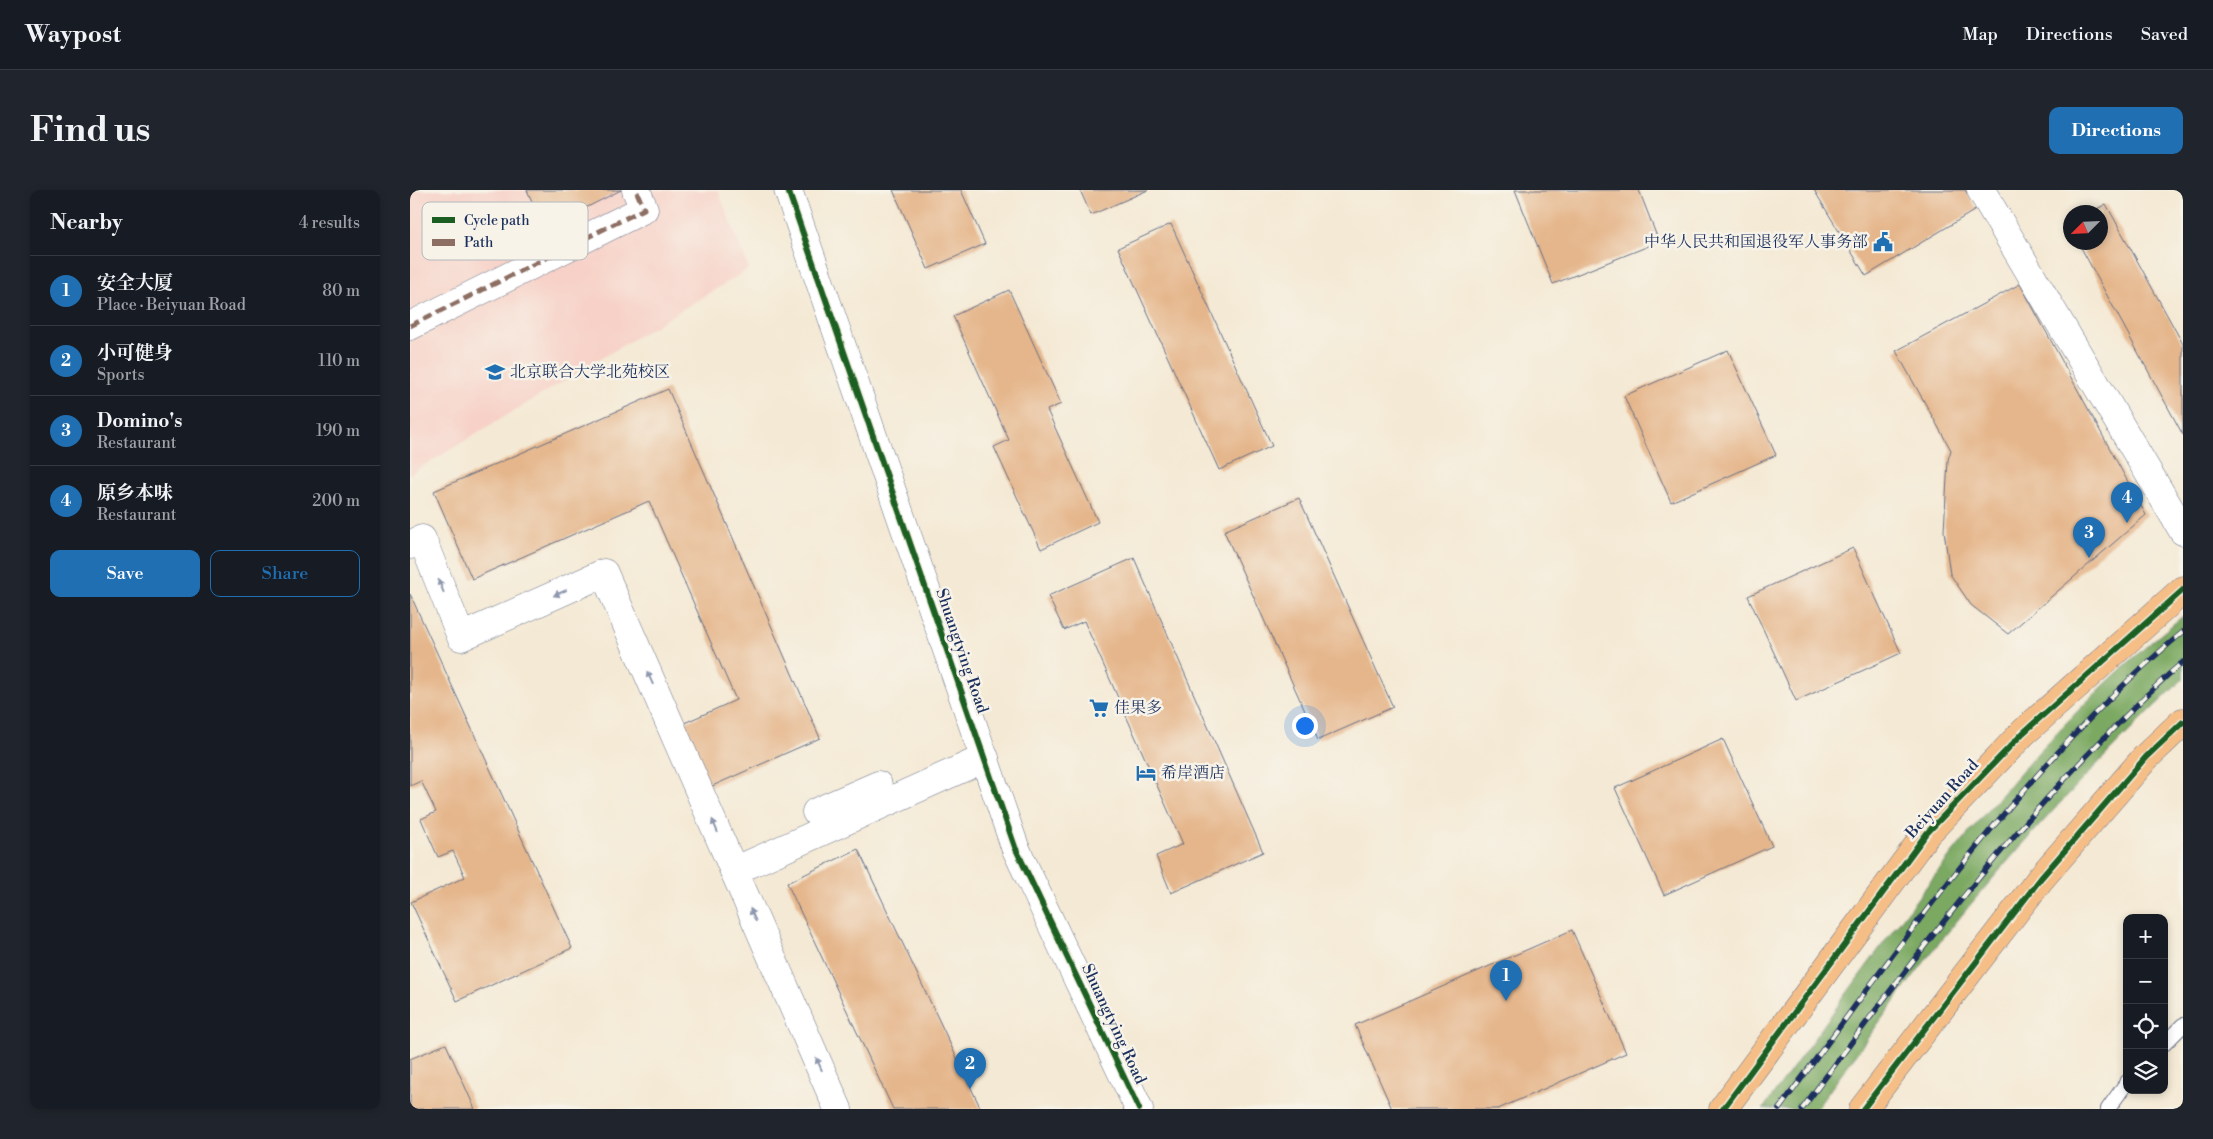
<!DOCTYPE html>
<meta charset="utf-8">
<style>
:root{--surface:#171b24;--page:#20242c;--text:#f1f3f6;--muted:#9ea1a6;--line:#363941;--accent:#1f6fb2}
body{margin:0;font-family:"Libre Bodoni","Noto Serif SC",serif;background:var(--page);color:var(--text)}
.controls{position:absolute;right:15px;bottom:15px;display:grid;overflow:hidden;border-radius:10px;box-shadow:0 2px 8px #0003}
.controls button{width:45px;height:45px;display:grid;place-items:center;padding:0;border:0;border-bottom:1px solid var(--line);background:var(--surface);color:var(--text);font:25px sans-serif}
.compass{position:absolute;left:1653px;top:15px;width:45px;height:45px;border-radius:50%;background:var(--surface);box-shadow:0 2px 8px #0003;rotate:246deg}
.you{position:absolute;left:894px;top:535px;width:18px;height:18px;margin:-12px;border:4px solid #fff;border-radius:50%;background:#1a73e8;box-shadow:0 0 0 8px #1a73e833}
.badge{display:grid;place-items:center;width:32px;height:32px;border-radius:50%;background:var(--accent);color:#fff;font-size:16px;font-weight:700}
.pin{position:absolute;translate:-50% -41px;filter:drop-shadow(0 1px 2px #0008)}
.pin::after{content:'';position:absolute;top:26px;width:18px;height:15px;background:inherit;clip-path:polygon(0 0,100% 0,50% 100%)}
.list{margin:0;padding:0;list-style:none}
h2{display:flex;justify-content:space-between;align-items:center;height:65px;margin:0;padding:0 20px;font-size:21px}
h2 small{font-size:16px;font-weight:400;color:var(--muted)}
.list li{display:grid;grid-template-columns:32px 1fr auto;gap:15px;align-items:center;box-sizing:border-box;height:70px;padding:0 20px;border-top:1px solid var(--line)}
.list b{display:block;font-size:19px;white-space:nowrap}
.list p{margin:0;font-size:16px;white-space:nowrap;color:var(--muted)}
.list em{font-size:16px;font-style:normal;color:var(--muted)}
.actions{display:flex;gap:10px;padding:15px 20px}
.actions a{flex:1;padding:11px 0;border:1px solid var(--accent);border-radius:10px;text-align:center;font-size:18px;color:var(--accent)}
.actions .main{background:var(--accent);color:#fff}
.icon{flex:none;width:28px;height:28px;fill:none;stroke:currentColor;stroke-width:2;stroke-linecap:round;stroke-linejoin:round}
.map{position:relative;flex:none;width:1773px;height:919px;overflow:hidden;border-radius:10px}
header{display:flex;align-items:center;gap:30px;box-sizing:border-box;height:70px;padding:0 25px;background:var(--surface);border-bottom:1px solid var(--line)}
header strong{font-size:24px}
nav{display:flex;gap:28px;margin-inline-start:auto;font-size:18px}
.intro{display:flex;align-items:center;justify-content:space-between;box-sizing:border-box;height:120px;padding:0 30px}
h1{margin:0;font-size:35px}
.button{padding:12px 22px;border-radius:10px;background:var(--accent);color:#fff;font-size:18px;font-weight:700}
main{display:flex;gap:30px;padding:0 30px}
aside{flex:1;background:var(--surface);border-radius:10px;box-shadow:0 2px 8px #0003}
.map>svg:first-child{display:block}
.built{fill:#f7d1c7}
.forest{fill:#7ca962;stroke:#4c6c60}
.building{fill:#e5b68b}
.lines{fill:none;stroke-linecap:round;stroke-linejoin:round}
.service-casing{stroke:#677087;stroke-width:16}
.minor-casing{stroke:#677087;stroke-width:29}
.tertiary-casing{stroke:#677087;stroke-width:29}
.primary-casing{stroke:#677087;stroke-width:29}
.service{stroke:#fff;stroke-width:14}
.minor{stroke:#fff;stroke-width:28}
.tertiary{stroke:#fff;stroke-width:28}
.primary{stroke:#f6be87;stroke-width:28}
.rail-casing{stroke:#1b2f5e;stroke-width:5.5}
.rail{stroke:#f7f3e8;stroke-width:4;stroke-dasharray:11;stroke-linecap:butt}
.quiet{stroke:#8d6e63;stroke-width:5;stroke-dasharray:10 5;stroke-linecap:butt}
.cycleway-casing{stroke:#f7f3e8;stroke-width:9}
.cycleway{stroke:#1b5e20;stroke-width:6}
.oneway{fill:#8d97ae}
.labels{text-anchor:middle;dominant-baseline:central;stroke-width:5;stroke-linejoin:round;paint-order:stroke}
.poi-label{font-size:16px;fill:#1b2f5e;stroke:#f7f3e8;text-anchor:start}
.street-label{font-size:16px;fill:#1b2f5e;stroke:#f7f3e8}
.key{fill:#f7f3e8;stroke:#b5b8bf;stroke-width:1}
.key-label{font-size:14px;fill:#1b2f5e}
</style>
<header>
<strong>Waypost</strong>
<nav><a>Map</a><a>Directions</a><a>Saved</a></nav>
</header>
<div class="intro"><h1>Find us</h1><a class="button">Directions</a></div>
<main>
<aside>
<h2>Nearby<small>4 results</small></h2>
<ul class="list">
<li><span class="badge">1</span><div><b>安全大厦</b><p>Place · Beiyuan Road</p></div><em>80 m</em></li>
<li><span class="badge">2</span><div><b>小可健身</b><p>Sports</p></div><em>110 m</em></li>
<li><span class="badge">3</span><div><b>Domino's</b><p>Restaurant</p></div><em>190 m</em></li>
<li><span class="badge">4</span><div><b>原乡本味</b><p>Restaurant</p></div><em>200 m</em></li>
</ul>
<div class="actions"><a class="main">Save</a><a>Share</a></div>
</aside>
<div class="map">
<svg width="1773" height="919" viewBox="0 0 1773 919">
<rect width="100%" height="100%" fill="#f7f3e8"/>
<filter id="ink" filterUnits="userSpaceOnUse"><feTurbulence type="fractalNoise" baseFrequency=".02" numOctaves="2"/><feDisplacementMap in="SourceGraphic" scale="10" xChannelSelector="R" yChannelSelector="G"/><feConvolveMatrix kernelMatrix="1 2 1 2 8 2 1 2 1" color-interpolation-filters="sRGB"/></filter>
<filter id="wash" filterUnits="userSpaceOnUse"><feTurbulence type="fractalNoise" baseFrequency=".0096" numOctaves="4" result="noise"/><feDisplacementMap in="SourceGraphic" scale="20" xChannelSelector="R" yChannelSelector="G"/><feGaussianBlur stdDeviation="1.12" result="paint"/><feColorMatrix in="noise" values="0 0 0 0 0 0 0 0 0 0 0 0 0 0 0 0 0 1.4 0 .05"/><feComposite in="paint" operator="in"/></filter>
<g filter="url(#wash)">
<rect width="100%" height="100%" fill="#f4e9d4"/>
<polygon class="built" points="0,0 308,0 339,79 0,284"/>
<path class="forest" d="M 1773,426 L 1773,489 C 1688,570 1607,656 1533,748 C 1489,803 1448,862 1406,919 L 1353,919 C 1480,745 1602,562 1773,426 Z"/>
<g id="blocks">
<g class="building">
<polygon points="117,0 211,0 134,39"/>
<polygon points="483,0 551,0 575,54 518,79"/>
<polygon points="670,0 738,0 681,25"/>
<polygon points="1105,0 1229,0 1249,52 1143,94"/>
<polygon points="1404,0 1555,0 1567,19 1456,86"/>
<polygon points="1696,14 1773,154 1773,245 1668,52 1690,52 1690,22 1681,22"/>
<polygon points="761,34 862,256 809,280 708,58"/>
<polygon points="1610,94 1736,325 1598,444 1561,415 1540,384 1534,341 1538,270 1541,260 1486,161"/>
<polygon points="599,100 651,214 637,220 688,332 631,359 584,257 599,250 543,126"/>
<polygon points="1318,160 1366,265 1261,312 1214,206"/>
<polygon points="258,199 410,548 300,597 272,534 326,510 239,311 62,389 24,301"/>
<polygon points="889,308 983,517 908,550 814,341"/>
<polygon points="1443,358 1491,463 1386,511 1338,406"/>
<polygon points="724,368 853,662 761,703 746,666 773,654 674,431 654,440 638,406"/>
<polygon points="0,404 162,758 47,811 1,712 55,687 43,661 28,667 11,629 26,622 11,591 0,596"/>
<polygon points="1313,549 1362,656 1254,705 1205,598"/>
<polygon points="448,659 571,919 483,919 377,693"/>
<polygon points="1162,740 1216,863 1088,919 982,919 945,835"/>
<polygon points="36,854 65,919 0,919 0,869"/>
</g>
</g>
</g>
<g filter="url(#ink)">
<use href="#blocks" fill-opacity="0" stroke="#677087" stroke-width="1"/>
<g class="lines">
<defs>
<g id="service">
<polyline points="1754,854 1773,835"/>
<polyline points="1698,919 1717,892"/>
</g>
<g id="minor">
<polyline points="1571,0 1773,341"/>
<polyline points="0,136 234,19 226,0"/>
<polyline points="0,355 12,349 51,447 194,383 428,919"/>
<polyline points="406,622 468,595"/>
<polyline points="324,681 575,568"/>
</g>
<polyline id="tertiary" points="378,0 605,657 729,919"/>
<g id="primary">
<polyline points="1313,919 1517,643 1613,543 1773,400"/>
<polyline points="1453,919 1631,688 1736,567 1773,532"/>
</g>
</defs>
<use href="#service" class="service-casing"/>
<use href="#minor" class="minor-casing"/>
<use href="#tertiary" class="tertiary-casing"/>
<use href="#primary" class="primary-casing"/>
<use href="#service" class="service"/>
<use href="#minor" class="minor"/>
<use href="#tertiary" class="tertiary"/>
<use href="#primary" class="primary"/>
<defs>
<g id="rail">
<path d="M 1369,919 C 1490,756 1617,571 1773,442"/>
<path d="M 1392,919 C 1486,792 1580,664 1691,551 C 1718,524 1744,496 1773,472"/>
</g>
</defs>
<use href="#rail" class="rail-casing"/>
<use href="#rail" class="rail"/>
<polyline class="quiet" points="0,136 234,19 226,0"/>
<defs>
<g id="cycleway">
<polyline points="378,0 605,657 729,919"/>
<polyline points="1313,919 1517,643 1613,543 1773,400"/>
<polyline points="1453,919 1631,688 1736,567 1773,532"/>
</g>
</defs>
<use href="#cycleway" class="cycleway-casing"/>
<use href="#cycleway" class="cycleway"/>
</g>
<defs><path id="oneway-solid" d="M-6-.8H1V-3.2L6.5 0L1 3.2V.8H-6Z" transform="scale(1.25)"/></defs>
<g class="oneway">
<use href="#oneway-solid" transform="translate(31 396) rotate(-112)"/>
<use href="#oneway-solid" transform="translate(150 403) rotate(156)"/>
<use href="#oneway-solid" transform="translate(240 488) rotate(-114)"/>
<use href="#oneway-solid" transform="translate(305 636) rotate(-113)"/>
<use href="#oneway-solid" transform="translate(343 725) rotate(-114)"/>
<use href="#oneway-solid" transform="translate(409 874) rotate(-114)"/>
</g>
</g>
<defs>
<symbol id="civic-bare" viewBox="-9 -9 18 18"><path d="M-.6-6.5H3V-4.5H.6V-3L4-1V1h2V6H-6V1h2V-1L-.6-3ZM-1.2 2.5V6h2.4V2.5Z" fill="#1f6fb2" stroke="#f7f3e8" stroke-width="2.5" paint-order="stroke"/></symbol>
<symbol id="university-bare" viewBox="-9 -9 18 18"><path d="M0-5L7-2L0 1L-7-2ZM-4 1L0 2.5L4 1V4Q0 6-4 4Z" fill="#1f6fb2" stroke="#f7f3e8" stroke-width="2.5" paint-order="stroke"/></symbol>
<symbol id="supermarket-bare" viewBox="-9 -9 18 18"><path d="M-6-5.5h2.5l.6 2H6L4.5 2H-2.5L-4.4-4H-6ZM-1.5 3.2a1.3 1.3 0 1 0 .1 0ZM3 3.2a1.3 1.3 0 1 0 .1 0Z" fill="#1f6fb2" stroke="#f7f3e8" stroke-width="2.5" paint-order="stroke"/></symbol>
<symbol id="hotel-bare" viewBox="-9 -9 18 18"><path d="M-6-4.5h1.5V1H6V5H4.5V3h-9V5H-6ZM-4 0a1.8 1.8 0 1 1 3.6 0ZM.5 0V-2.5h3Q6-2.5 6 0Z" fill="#1f6fb2" stroke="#f7f3e8" stroke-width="2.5" paint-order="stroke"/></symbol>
</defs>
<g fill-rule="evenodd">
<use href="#civic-bare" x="1459" y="38" width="28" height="28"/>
<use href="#university-bare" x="71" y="168" width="28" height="28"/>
<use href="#supermarket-bare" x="675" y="504" width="28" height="28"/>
<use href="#hotel-bare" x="722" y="569" width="28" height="28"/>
</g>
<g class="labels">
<g class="poi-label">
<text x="1458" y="52" text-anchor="end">中华人民共和国退役军人事务部</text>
<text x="100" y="182">北京联合大学北苑校区</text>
<text x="704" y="518">佳果多</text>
<text x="751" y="583">希岸酒店</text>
</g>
<g class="street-label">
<text transform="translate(552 461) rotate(71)">Shuangtying Road</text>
<text transform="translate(1532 609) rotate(-48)">Beiyuan Road</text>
<text transform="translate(704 834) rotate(65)">Shuangtying Road</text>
</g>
</g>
<rect x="12" y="12" width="166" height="58" rx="8" class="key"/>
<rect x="22" y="27" width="23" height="6" fill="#1b5e20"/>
<rect x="22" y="49" width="23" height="7" fill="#8d6e63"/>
<g class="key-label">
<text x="54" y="35">Cycle path</text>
<text x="54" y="57">Path</text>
</g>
</svg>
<div class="controls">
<button>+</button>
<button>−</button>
<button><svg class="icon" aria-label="locate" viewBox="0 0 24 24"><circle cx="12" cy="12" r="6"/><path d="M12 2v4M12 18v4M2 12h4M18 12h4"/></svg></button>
<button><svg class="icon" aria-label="layers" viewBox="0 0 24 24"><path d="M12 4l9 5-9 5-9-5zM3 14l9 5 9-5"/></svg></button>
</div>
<svg class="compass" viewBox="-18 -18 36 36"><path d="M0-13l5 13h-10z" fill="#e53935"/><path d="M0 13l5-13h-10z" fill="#9ea1a6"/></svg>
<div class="you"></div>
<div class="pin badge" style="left:1096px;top:811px">1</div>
<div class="pin badge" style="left:560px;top:899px">2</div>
<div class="pin badge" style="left:1679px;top:368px">3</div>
<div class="pin badge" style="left:1717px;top:333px">4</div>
</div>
</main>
